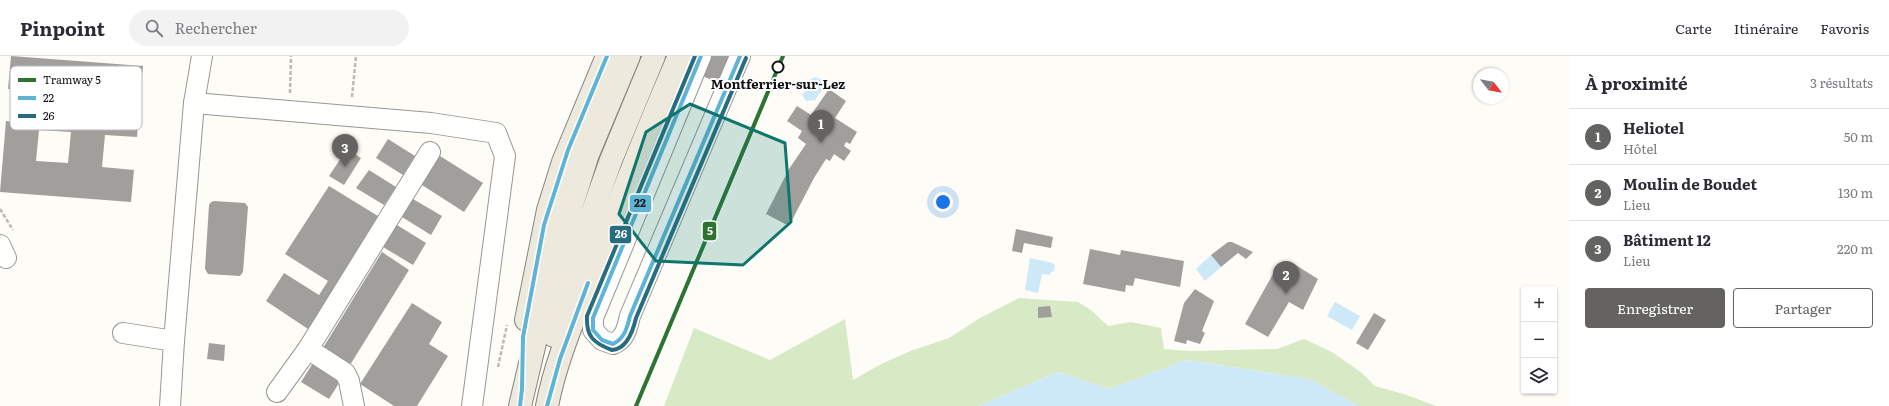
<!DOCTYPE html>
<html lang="fr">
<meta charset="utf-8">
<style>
:root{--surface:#fff;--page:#f2f2f3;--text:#2b2b33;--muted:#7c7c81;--line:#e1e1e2;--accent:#646362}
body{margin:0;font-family:Literata,serif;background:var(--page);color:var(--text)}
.controls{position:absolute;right:12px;bottom:12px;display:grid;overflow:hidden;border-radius:4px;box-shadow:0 1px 3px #0004}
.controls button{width:36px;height:36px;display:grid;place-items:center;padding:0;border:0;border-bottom:1px solid var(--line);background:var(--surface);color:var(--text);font:20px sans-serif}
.compass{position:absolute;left:1473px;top:12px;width:36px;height:36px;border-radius:50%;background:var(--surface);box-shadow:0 1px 3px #0004;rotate:121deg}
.you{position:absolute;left:943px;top:146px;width:14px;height:14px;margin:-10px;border:3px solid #fff;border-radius:50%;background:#1a73e8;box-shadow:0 0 0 6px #1a73e833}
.badge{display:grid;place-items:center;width:26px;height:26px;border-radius:50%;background:var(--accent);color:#fff;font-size:13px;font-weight:700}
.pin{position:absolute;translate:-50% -33px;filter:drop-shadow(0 1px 2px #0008)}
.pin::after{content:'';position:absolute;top:21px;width:14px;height:12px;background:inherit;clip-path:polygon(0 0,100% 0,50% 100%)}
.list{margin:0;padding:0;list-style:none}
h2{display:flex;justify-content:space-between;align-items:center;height:52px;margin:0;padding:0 16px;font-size:17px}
h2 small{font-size:13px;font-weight:400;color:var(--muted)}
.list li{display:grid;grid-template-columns:26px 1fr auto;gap:12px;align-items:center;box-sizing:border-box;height:56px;padding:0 16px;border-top:1px solid var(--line)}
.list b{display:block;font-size:15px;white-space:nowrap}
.list p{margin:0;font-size:13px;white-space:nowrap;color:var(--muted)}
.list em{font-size:13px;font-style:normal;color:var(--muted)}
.actions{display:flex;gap:8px;padding:12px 16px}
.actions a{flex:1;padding:9px 0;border:1px solid var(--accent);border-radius:4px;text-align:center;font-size:14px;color:var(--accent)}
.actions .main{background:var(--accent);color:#fff}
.icon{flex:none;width:22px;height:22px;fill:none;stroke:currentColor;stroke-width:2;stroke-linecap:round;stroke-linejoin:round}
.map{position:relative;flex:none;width:1569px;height:350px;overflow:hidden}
header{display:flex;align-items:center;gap:24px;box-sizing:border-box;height:56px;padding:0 20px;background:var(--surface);border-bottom:1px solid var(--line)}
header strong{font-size:19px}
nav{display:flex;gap:22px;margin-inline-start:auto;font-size:14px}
.search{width:280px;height:36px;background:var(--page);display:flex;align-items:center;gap:10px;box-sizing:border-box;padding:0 14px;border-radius:22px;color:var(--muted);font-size:15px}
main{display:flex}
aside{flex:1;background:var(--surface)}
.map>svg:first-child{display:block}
.forest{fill:#d8eac5}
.water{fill:#cde8f7}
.building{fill:#a19f9c;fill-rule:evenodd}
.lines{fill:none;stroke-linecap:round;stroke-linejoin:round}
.minor-casing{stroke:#979795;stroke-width:22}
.major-casing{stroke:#858482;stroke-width:24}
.path{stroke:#b9b9b8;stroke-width:2.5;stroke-dasharray:4 2;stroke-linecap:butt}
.minor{stroke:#fffffe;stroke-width:20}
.major{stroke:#ede9dc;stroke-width:22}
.bus-1-casing{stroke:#fff;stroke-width:7}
.bus-2-casing{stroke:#fff;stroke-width:7}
.bus-1{stroke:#5fb3d4;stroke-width:4}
.bus-2{stroke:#286c80;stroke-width:4}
.tram-1-casing{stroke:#fff;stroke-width:7}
.tram-1{stroke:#2d7431;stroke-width:4}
.marked{fill:#0f766e;fill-opacity:0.2;stroke:#0f766e;stroke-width:3;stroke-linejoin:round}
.stop-dot{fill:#fff;stroke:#111;stroke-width:2}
.labels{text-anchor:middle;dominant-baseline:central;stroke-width:4;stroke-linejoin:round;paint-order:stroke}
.stop-label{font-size:13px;font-weight:bold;fill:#111;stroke:#fff}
.key{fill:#fff;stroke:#b8b8b8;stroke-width:1}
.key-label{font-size:11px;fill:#111}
.line-badge{stroke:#fff;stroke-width:1.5}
.badge-label{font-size:11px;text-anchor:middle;font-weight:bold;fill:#fff}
.pale-badge-label{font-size:11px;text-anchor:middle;font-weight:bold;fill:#111}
</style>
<header>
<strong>Pinpoint</strong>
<div class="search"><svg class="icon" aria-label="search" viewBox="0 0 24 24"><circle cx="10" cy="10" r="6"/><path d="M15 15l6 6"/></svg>Rechercher</div>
<nav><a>Carte</a><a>Itinéraire</a><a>Favoris</a></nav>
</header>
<main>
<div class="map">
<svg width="1569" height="350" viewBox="0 0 1569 350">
<rect width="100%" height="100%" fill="#fdfcf7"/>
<polygon class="forest" points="1019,242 1078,246 1091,254 1108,270 1131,266 1161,272 1164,293 1190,295 1277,293 1304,283 1332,296 1362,317 1375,330 1407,339 1436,350 1359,350 1309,323 1186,304 1110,333 1058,316 979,350 664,350 694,272 770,304 845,263 853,324 881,308 913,294 949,282 980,262"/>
<g class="water">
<polygon points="815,21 821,23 823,32 815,44 806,45 802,39 808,31 811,23"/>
<polygon points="1211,199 1221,211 1205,225 1196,213"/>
<polygon points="1030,202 1053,207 1055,210 1054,215 1051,216 1050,219 1042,218 1038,237 1025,234"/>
<polygon points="1335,246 1360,260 1352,274 1327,260"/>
<polygon points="1186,304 1309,323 1359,350 979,350 1058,316 1110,333"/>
</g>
<g class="building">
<path d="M 11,0 L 143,10 L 137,81 L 105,79 L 102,111 L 134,114 L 131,146 L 0,136 L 6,65 L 38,68 L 41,36 L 8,33 ZM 76,39 L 107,41 L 104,73 L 72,70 ZM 39,74 L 71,76 L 68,107 L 36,105 Z"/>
<polygon points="708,0 731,0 719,27 700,19"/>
<polygon points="829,33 846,45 835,62 857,76 850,88 846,86 844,90 851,95 844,105 834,98 830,105 826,103 814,122 789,170 766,158 789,113 806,88 798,82 802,75 787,65 797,50 811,59"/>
<polygon points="388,83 415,100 403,119 376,102"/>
<polygon points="347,93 361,102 344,129 329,120"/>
<polygon points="440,100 483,127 464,156 422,129"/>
<polygon points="369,114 396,131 384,149 356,132"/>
<polygon points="329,130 378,160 308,273 266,245 284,217 319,239 328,225 285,198"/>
<polygon points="413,143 442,160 431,179 402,161"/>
<polygon points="214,145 245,147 248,151 243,216 240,220 208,218 205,213 209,149 211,146"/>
<polygon points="397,169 426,187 413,209 383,191"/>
<polygon points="1016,173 1053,181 1051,192 1024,187 1022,197 1012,195"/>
<polygon points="1228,186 1232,186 1253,196 1246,203 1238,197 1221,211 1211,199"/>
<polygon points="1090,193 1120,199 1121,194 1184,205 1180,231 1135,222 1133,230 1126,229 1125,236 1083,228"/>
<polygon points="382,196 409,214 350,309 323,292"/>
<polygon points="1294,208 1318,223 1303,254 1289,246 1268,281 1245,268 1278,209 1289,215"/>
<polygon points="1195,233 1214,245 1202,275 1205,277 1200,288 1187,284 1186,288 1174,285 1184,247"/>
<polygon points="412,247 442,266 429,288 448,300 417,350 394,350 360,328"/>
<polygon points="1050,250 1052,261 1038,262 1038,251"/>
<polygon points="1374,257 1386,264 1368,294 1356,287"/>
<polygon points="209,287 225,289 224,305 207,303"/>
<polygon points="313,307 341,324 329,343 301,326"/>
</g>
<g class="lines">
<defs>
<g id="minor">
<path d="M 701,0 L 593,262 L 593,274 L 602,284 L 613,288 C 625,283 627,273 630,260 L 740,0"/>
<polyline points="194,47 431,67 496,77 505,100 472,350"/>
<polyline points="0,189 6,202"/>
<polyline points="123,277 174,285 194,47 202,0"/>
<polyline points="308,293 345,317 349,325 354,350"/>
<polyline points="277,336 308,293 430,96"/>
<polyline points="170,350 174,285"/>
</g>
<g id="major">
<polyline points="526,264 548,154 563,106 607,0"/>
<polyline points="554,280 575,205 611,104 654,0"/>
<polyline points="520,350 555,202 588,98 629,0"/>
<path d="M 547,350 C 556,303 576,259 593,214 C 620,142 648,71 679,0"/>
</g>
</defs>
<use href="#minor" class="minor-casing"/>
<use href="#major" class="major-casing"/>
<g class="path">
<polyline points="290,37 291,0"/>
<polyline points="352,41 356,0"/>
<polyline points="0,153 13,174"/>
<polyline points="498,311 507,269"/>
</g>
<use href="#minor" class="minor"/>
<use href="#major" class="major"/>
<defs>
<g id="bus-1">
<path d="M 701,0 L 593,262 L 593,274 L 602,284 L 613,288 C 625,282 627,272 630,260 L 740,0"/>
<polyline points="520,350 522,333 523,281 544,169 568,94 607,0"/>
<polyline points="547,350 560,303 588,227"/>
</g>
<path id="bus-2" d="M 695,0 L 587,260 C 586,280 593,287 612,294 C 627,293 633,275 636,262 L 746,2"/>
</defs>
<use href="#bus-1" class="bus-1-casing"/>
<use href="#bus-2" class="bus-2-casing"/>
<use href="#bus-1" class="bus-1"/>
<use href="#bus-2" class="bus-2"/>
<defs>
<polyline id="tram-1" points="636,350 783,0"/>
</defs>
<use href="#tram-1" class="tram-1-casing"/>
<use href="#tram-1" class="tram-1"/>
</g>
<path class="marked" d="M 690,48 L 785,87 L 791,166 L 743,209 L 656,205 L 619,158 L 646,76 Z"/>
<circle class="stop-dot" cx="778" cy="11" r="5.5"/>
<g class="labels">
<g class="stop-label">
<text x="778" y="27">Montferrier-sur-Lez</text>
</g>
</g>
<rect x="10" y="10" width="132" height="64" rx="6" class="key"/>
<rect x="18" y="22" width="18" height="4" fill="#2d7431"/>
<rect x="18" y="40" width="18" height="4" fill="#5fb3d4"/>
<rect x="18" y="58" width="18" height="4" fill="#286c80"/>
<g class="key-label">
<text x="43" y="28">Tramway 5</text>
<text x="43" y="46">22</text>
<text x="43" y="64">26</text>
</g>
<g class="line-badge">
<rect x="629" y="138" width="23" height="19" rx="4" fill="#5fb3d4"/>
<rect x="702" y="165" width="15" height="20" rx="4" fill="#2d7431"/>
<rect x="609" y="169" width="23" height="19" rx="4" fill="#286c80"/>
</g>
<g class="badge-label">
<text x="710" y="179">5</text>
<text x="621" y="182">26</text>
</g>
<g class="pale-badge-label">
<text x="640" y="151">22</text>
</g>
</svg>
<div class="controls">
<button>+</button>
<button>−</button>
<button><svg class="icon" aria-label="layers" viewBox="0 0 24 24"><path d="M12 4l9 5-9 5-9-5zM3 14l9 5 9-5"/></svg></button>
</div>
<svg class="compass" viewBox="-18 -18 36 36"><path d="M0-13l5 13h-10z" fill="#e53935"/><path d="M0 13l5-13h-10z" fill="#7c7c81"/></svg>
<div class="you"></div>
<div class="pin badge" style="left:821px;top:87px">1</div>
<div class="pin badge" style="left:1286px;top:238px">2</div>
<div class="pin badge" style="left:345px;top:111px">3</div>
</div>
<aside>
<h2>À proximité<small>3 résultats</small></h2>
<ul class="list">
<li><span class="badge">1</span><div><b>Heliotel</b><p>Hôtel</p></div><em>50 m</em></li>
<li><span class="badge">2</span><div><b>Moulin de Boudet</b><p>Lieu</p></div><em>130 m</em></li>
<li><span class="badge">3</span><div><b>Bâtiment 12</b><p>Lieu</p></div><em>220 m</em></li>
</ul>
<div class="actions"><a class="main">Enregistrer</a><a>Partager</a></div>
</aside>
</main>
